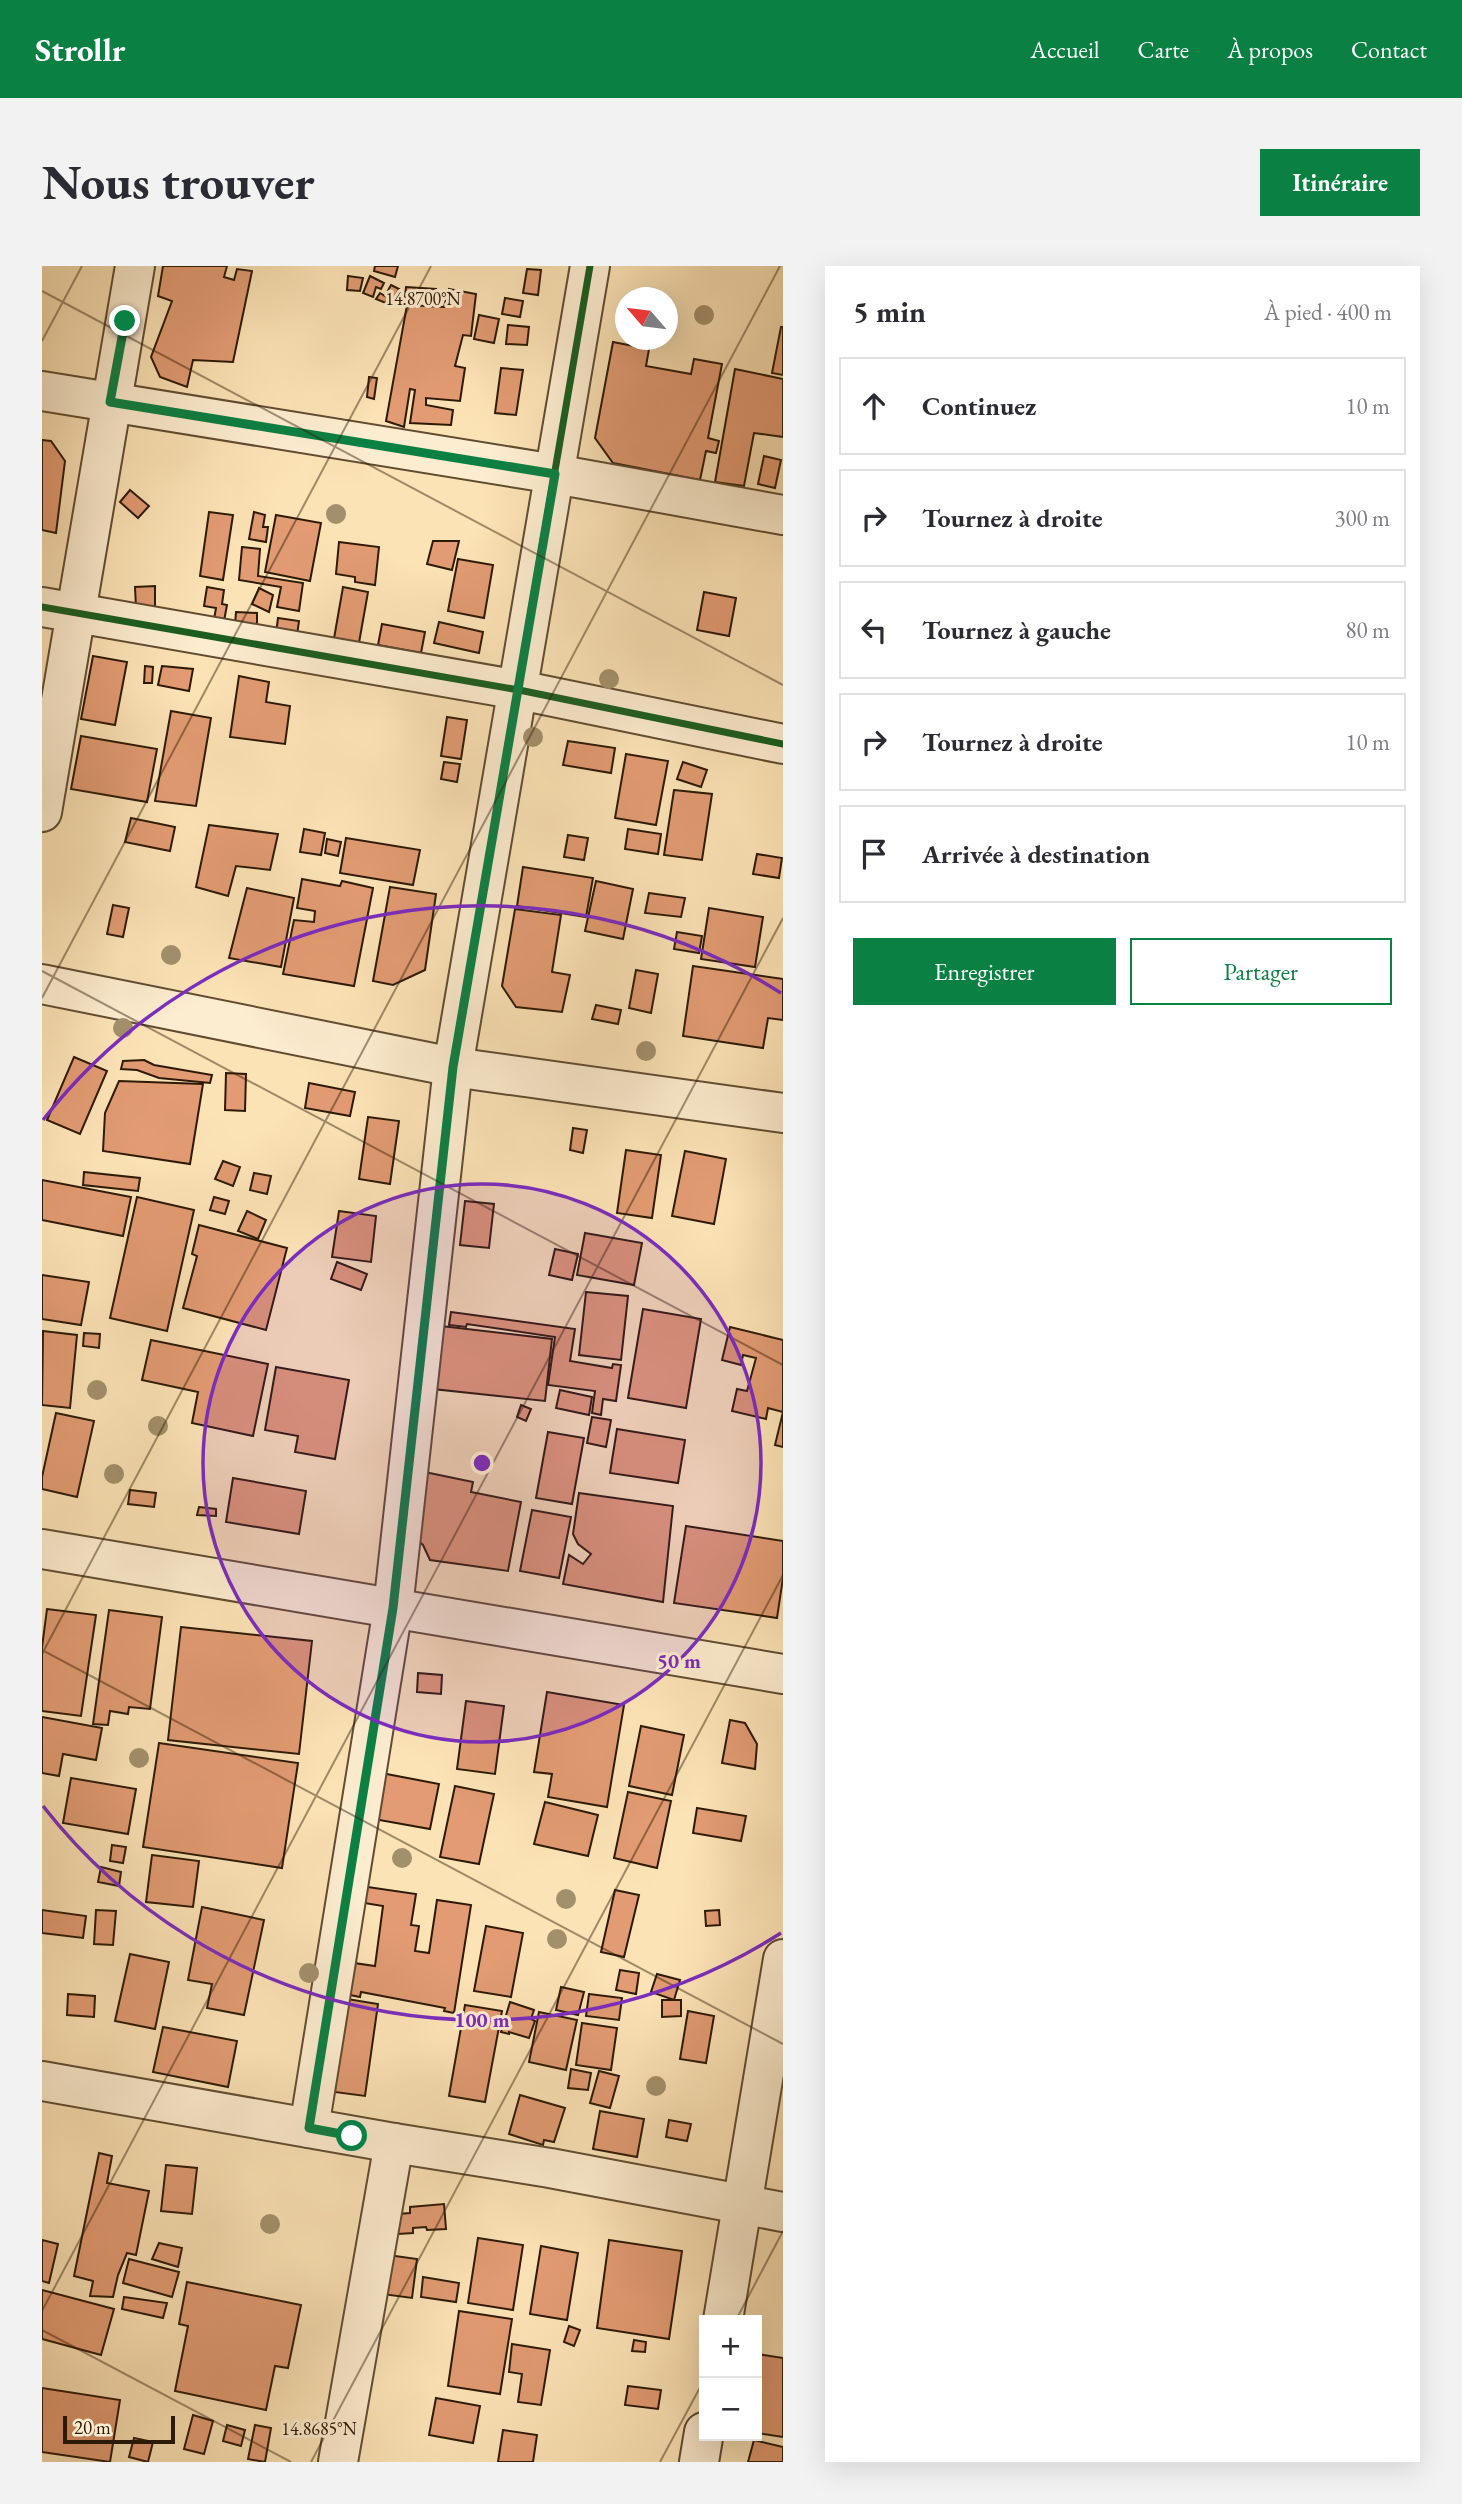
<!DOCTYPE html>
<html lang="fr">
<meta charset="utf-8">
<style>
:root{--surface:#fff;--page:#f2f2f3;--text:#2b2b33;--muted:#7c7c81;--line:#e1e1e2;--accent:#0b8043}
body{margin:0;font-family:"EB Garamond",serif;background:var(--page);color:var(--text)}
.controls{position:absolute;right:21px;bottom:21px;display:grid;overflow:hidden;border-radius:0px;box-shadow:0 7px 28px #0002}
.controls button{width:63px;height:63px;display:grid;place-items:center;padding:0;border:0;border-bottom:2px solid var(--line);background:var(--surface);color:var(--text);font:35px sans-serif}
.compass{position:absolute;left:573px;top:21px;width:63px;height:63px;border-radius:50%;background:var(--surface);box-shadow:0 7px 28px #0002;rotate:298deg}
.scale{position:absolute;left:21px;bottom:18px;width:112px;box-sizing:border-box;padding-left:7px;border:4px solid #2d1a06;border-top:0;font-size:19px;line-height:24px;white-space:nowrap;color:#2d1a06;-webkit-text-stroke:5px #fdedd0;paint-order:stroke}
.stop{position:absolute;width:21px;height:21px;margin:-16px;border:5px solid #0b8043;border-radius:50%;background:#fff}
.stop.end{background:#0b8043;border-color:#fff;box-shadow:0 2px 7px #0008}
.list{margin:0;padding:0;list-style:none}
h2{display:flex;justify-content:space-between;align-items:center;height:91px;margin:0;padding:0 28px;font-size:30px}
h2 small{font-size:23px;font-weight:400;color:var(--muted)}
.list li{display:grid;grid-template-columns:46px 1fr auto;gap:21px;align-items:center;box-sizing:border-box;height:98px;margin:0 14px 14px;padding:0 14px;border:2px solid var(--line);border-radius:0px}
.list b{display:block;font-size:26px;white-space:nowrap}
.list em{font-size:23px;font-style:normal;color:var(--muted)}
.actions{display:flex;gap:14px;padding:21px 28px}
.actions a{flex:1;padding:16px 0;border:2px solid var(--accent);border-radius:0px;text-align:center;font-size:24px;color:var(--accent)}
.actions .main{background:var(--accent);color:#fff}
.icon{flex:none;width:38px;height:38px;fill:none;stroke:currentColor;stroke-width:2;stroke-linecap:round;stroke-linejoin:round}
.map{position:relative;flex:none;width:741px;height:2196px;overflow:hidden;border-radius:0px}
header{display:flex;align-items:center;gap:42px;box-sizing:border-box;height:98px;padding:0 35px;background:var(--accent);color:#fff}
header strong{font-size:33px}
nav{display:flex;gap:38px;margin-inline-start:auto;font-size:24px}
.intro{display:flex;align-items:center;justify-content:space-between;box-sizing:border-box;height:168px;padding:0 42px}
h1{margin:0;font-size:49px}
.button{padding:18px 32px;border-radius:0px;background:var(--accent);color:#fff;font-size:24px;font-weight:700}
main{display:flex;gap:42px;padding:0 42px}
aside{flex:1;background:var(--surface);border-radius:0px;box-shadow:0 7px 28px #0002}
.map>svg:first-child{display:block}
.building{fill:#e29b72;stroke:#2d1a06;stroke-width:2}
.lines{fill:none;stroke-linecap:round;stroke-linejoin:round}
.street-casing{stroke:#614c32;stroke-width:42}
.street{stroke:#fdedd0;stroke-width:38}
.cycleway-casing{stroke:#fdedd0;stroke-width:11}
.cycleway{stroke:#1b5e20;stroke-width:7}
.tree{fill:#a2906c}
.route{stroke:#0b8043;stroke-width:9}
.ticks{fill:none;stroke:#2d1a06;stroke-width:2;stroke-opacity:0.45}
.ring{fill:none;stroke:#7b2cbf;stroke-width:3.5}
.ticks-label{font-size:18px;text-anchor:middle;fill:#2d1a06;stroke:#fdedd0;stroke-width:6;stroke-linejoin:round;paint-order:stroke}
.centre{fill:#7b2cbf;stroke:#fdedd0;stroke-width:3.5}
.ring-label{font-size:21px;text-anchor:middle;font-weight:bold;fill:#7b2cbf;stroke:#fdedd0;stroke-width:6;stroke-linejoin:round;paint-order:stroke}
</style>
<header>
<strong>Strollr</strong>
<nav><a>Accueil</a><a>Carte</a><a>À propos</a><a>Contact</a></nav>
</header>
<div class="intro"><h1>Nous trouver</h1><a class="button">Itinéraire</a></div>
<main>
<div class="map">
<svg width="741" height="2196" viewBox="0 0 741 2196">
<rect width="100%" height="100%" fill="#fce3b6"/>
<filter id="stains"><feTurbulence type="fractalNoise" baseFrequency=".00286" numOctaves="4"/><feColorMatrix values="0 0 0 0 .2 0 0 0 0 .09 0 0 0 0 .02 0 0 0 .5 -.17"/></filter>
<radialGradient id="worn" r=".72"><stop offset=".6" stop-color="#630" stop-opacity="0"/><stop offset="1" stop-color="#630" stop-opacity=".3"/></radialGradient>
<g class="building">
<polygon points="121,0 185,0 182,11 192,14 195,3 210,5 191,96 151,94 145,121 118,111 109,91 130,35 116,30"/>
<polygon points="333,0 356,0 353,11 332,5"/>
<polygon points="485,3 499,4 496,29 481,27"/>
<polygon points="306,10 321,12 318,25 305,24"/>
<polygon points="328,10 342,17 339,23 334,21 331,31 321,27"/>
<polygon points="349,19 357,23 349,39 334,33 338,27 343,30"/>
<polygon points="364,21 394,23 393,32 363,31"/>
<polygon points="407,23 434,28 429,70 421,69 413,100 423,102 418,135 384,132 384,139 411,144 409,159 368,157 373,124 368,123 362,161 344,155 365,39 402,41"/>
<polygon points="463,32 481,35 478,51 460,48"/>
<polygon points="437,49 457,53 452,77 432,73"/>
<polygon points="466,59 487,61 485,79 464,78"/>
<polygon points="739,61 741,61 741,109 730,107"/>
<polygon points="571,76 607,83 604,100 649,108 652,93 680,98 666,172 677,175 674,187 664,185 658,214 571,197 553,172"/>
<polygon points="459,102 481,104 474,149 453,147"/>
<polygon points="693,103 741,113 741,171 712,167 702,220 673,216"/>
<polygon points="327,111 335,112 332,133 325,131"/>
<polygon points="0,174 9,175 23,195 14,267 0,264"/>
<polygon points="722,190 739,194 733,222 716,218"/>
<polygon points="88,224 107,240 96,252 78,236"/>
<polygon points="167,246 191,249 181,314 158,310"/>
<polygon points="212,246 223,249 221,261 226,261 224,276 207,273"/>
<polygon points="234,249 279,257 268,315 223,306"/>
<polygon points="391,275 417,275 410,304 385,298"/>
<polygon points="297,276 337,281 333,319 313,316 313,311 294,308"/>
<polygon points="200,281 218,283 216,310 261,317 257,345 235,341 239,321 197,314"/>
<polygon points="416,293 451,299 442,352 406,345"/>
<polygon points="113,320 113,341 94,342 93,321"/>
<polygon points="165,321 182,324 180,338 185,339 182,355 172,353 174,342 162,340"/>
<polygon points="301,321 326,326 315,388 290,384"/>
<polygon points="217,322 231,329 227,346 210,338"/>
<polygon points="662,326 694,332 687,370 655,364"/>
<polygon points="194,346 215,347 215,360 193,358"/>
<polygon points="236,352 257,355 255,369 234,367"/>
<polygon points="397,356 441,366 437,387 392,377"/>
<polygon points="340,358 383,366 379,387 336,379"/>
<polygon points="51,390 85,396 73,459 39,453"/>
<polygon points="103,400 111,401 110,417 102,417"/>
<polygon points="120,400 151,403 147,425 116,419"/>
<polygon points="197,410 227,416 224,436 248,440 243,478 188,471"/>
<polygon points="129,445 169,452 154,540 113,535"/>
<polygon points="405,451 425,454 419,493 399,490"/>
<polygon points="39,470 115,483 105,536 29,523"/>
<polygon points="526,475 573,482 569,507 521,499"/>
<polygon points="584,488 626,495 614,559 573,552"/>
<polygon points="402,496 418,498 415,516 399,513"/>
<polygon points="641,496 665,504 659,521 635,513"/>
<polygon points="632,524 670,528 660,594 622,589"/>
<polygon points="89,552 133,561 128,585 83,576"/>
<polygon points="167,559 236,568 228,604 194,600 186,630 154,621"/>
<polygon points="262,563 283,567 279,589 258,586"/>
<polygon points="586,563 619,568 616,588 583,583"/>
<polygon points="526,569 546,572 542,594 522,591"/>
<polygon points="304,572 378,584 371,619 298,607"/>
<polygon points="285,573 299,576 296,590 283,587"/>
<polygon points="715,588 740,592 737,612 711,608"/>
<polygon points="481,601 551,612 544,651 475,640"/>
<polygon points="260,613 298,620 300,615 331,622 312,720 241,708 252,654 272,656 273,645 255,642"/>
<polygon points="554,615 591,623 581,673 543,665"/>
<polygon points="348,621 394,628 383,704 351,719 331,715"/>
<polygon points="205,622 252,632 239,701 187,692"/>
<polygon points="607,627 643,632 639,651 603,647"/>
<polygon points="71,639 87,642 81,671 65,668"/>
<polygon points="667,642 721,651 713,701 659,693"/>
<polygon points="473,643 519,649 510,706 528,709 520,746 474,741 460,720"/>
<polygon points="635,666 660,670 657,687 632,683"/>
<polygon points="651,700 741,713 741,754 726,752 721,782 641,770"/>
<polygon points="594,704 616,708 609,747 587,742"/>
<polygon points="554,739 579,744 576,758 550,753"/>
<polygon points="32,791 65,805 38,868 5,854"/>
<polygon points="102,794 112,799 170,809 168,817 117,812 95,804 79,803 81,795"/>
<polygon points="184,807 204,808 203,845 183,844"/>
<polygon points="77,815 161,818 148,898 61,885 63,847"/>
<polygon points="267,817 313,826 308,850 263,842"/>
<polygon points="326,851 357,855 348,918 317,913"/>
<polygon points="531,862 545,864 541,887 528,884"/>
<polygon points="584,884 619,889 610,952 575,947"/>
<polygon points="643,885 684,893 672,958 630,950"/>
<polygon points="181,895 198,901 191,920 173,913"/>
<polygon points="42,906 98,912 96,925 41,919"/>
<polygon points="212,907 229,910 225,928 208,924"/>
<polygon points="0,914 89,931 81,970 0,954"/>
<polygon points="95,931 152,944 125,1065 68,1052"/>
<polygon points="172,931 187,935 183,948 168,944"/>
<polygon points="423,935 452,938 447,982 418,979"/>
<polygon points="205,945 224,954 216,973 196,965"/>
<polygon points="297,945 334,950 329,996 290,991"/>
<polygon points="157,959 245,982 224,1064 141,1042 155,990 150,988"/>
<polygon points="543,967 600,977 592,1019 535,1009"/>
<polygon points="513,983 536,988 530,1014 507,1009"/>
<polygon points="295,996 325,1008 319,1024 289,1013"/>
<polygon points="0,1009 47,1016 39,1059 0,1053"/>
<polygon points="544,1026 586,1030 579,1094 537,1089"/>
<polygon points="601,1043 659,1053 644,1142 586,1132"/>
<polygon points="409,1046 533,1063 528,1095 570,1102 571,1098 579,1099 574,1135 561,1133 559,1149 550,1147 553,1125 506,1119 513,1071 425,1058 424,1061 407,1059"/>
<polygon points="399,1060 510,1073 503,1135 391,1123"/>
<polygon points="688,1061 741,1074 741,1181 733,1179 741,1146 726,1142 724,1153 690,1145 695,1123 705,1125 714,1092 701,1089 699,1099 680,1094"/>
<polygon points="1,1065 35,1069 28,1142 0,1139"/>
<polygon points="42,1067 58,1068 57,1082 41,1080"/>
<polygon points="109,1074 226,1098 211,1170 150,1157 156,1126 100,1114"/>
<polygon points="234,1101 307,1114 293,1193 253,1186 256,1170 223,1164"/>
<polygon points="518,1124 550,1131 547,1149 514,1142"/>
<polygon points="479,1139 489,1143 484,1155 475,1151"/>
<polygon points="14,1147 52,1155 35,1231 0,1223 0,1211"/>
<polygon points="550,1151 569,1154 564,1181 545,1177"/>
<polygon points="575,1163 643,1174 636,1217 568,1207"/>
<polygon points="506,1166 542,1172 530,1238 494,1232"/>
<polygon points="378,1205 431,1216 429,1226 479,1236 466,1305 388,1294 381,1279 369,1269"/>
<polygon points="191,1212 264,1225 257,1268 184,1256"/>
<polygon points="88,1224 114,1227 112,1241 86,1238"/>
<polygon points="537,1227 631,1240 621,1336 521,1318 527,1289 541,1298 549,1288 536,1278 531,1268"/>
<polygon points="157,1241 174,1243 174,1250 155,1249"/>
<polygon points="490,1244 529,1251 517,1312 478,1305"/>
<polygon points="644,1260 741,1275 741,1312 735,1352 632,1337"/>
<polygon points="5,1343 54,1349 39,1450 0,1445 0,1381"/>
<polygon points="67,1344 120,1351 108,1443 87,1441 86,1448 68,1445 66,1459 51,1458"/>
<polygon points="139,1361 270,1375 257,1488 126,1474"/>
<polygon points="376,1407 400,1409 399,1428 375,1426"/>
<polygon points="505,1426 582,1439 565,1541 506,1531 510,1508 492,1506"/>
<polygon points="424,1435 462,1440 453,1508 415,1503"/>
<polygon points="0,1451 60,1462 54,1494 21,1488 17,1510 0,1507"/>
<polygon points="688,1454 703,1457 715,1478 713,1503 680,1497"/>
<polygon points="599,1460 642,1469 630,1529 587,1520"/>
<polygon points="117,1477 256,1497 240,1602 101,1581"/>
<polygon points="334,1506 397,1518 388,1563 326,1552"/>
<polygon points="29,1512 94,1523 86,1568 21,1557"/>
<polygon points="413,1520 452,1528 437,1598 398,1591"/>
<polygon points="586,1526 629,1535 615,1602 572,1592"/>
<polygon points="503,1536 556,1549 546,1590 492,1578"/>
<polygon points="655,1542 704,1550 699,1575 651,1567"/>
<polygon points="70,1579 84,1581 81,1597 68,1595"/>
<polygon points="110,1589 157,1595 151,1641 104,1636"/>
<polygon points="59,1601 79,1606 77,1620 56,1616"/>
<polygon points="312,1619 374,1628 369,1659 377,1660 373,1685 387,1687 395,1634 429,1639 412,1747 402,1745 403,1742 319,1726 318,1731 293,1726 298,1695 333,1700 341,1640 310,1635"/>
<polygon points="573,1624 597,1629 582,1691 559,1686"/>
<polygon points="160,1641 222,1654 202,1749 165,1742 170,1718 146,1714"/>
<polygon points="0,1644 44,1650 41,1672 0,1667"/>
<polygon points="54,1644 74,1645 71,1679 52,1678"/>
<polygon points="677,1644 678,1659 664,1660 663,1645"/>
<polygon points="444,1660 481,1667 469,1731 432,1725"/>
<polygon points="88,1688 127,1696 113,1763 73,1755"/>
<polygon points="578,1704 597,1707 594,1728 574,1724"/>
<polygon points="615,1708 638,1714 632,1734 609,1726"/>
<polygon points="519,1721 542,1726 536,1749 514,1744"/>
<polygon points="26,1728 53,1730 52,1751 25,1749"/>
<polygon points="547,1728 580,1732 577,1754 544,1750"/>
<polygon points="299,1732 336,1738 323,1830 285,1825"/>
<polygon points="620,1734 639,1734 639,1750 620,1751"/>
<polygon points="468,1736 492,1744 489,1753 493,1755 487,1772 467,1766 467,1768 459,1766"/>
<polygon points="423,1739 460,1745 443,1836 407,1830"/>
<polygon points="646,1745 672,1750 664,1797 638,1793"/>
<polygon points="497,1746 535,1754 524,1804 487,1796"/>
<polygon points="540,1757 575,1762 569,1804 534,1799"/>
<polygon points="121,1761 195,1775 186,1821 111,1806"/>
<polygon points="529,1803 549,1807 546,1824 526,1822"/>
<polygon points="557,1805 577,1810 568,1842 548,1837"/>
<polygon points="478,1829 523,1842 512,1876 502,1874 501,1879 467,1868"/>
<polygon points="558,1845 602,1853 595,1891 551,1883"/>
<polygon points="627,1854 649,1858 645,1875 624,1871"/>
<polygon points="57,1887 70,1890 65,1917 107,1925 94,1989 85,1987 76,2009 71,2031 48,2030 51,2015 32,2010"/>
<polygon points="124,1899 155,1902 150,1948 119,1945"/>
<polygon points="402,1938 404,1963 385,1964 384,1961 371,1962 371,1967 356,1968 355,1948 368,1947 368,1941"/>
<polygon points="436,1972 481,1979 471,2044 426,2037"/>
<polygon points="0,1974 16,1978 7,2017 0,2015"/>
<polygon points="567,1974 640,1985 627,2073 555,2062"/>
<polygon points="117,1977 140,1982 136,2001 110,1993"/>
<polygon points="499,1980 536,1987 525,2054 488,2048"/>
<polygon points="346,1989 375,1993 370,2032 340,2028"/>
<polygon points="87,1993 137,2006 130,2031 81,2017"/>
<polygon points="381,2011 417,2017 414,2036 379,2031"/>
<polygon points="145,2016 259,2039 246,2102 233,2100 224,2144 133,2125 146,2060 137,2058"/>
<polygon points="0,2024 72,2043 59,2089 0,2073"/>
<polygon points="82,2031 125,2037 121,2052 80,2043"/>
<polygon points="417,2045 470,2053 458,2128 406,2120"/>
<polygon points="527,2060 538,2064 532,2080 522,2076"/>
<polygon points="592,2074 604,2076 603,2086 590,2085"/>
<polygon points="470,2078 508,2084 499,2139 476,2136 480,2108 467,2106"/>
<polygon points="715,2088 741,2092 741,2171 715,2167"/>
<polygon points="586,2120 619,2124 616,2143 583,2139"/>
<polygon points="0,2122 78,2134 68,2196 0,2186"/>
<polygon points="394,2132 438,2140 431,2177 387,2169"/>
<polygon points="151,2149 171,2155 162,2188 142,2183"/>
<polygon points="185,2159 203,2164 199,2180 181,2175"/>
<polygon points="213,2159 229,2162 223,2196 206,2193"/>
<polygon points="461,2164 495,2169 491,2196 456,2196"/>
<polygon points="92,2172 111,2176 106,2196 87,2191"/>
<polygon points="712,2174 741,2181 741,2196 706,2196"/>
</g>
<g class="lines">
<defs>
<g id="street">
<polyline points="0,125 513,208 741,249"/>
<polyline points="0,341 477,424 741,478"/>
<polyline points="0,546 93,0"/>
<polyline points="0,718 411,801 741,847"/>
<polyline points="0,1283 741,1408"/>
<polyline points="0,1815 352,1877 508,1902 741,1946"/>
<polyline points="267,1862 351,1342 411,801 548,0"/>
<polyline points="681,2054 741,1693"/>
<polyline points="296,2196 352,1877"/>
<polyline points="657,2196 662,2166"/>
</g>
</defs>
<use href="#street" class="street-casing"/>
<use href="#street" class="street"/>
<defs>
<g id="cycleway">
<polyline points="0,341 477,424 741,478"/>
<polyline points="267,1862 351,1342 411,801 548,0"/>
</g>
</defs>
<use href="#cycleway" class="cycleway-casing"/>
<use href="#cycleway" class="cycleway"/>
</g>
<g class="tree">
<circle cx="662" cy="49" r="10"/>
<circle cx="294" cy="248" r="10"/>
<circle cx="567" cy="413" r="10"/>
<circle cx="491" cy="471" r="10"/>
<circle cx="129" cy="689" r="10"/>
<circle cx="81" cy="762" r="10"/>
<circle cx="604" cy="785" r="10"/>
<circle cx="55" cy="1124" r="10"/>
<circle cx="116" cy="1160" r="10"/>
<circle cx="72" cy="1208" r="10"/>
<circle cx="97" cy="1492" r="10"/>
<circle cx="360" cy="1592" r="10"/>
<circle cx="524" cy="1633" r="10"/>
<circle cx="515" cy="1673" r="10"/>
<circle cx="267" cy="1707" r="10"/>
<circle cx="614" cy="1820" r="10"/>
<circle cx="228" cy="1958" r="10"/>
</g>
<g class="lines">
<polyline class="route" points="83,55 68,136 513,208 411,801 351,1342 267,1862 310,1870"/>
</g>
<path class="ticks" d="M 0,25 L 741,419M 0,75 L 40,0M 0,705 L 741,1099M 0,732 L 389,0M 0,1384 L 741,1778M 0,1388 L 738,0M 0,2045 L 741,652M 694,2054 L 741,1965M 0,2064 L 249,2196M 269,2196 L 741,1309M 618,2196 L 662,2114"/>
<circle cx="440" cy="1197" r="279" fill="#7b2cbf" fill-opacity=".12"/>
<g class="ring">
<circle cx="440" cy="1197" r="279"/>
<path d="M739 1667A557 557 0 0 1 1 1540M1 854A557 557 0 0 1 739 727"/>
</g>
<g class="ticks-label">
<text x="381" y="39">14.8700°N</text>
<text x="277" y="2169">14.8685°N</text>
</g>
<circle cx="440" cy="1197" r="10" class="centre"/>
<g class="ring-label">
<text x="637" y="1402">50 m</text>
<text x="440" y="1761">100 m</text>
</g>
<rect width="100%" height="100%" filter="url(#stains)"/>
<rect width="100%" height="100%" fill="url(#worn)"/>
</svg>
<div class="controls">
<button>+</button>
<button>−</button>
</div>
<svg class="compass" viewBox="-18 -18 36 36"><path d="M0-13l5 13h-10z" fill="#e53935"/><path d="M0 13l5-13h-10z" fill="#7c7c81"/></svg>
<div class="scale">20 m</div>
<div class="stop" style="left:310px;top:1870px"></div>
<div class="stop end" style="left:83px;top:55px"></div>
</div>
<aside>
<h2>5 min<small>À pied · 400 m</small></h2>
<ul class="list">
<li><svg class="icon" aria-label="ahead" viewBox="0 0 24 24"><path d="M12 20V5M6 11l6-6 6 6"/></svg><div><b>Continuez</b></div><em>10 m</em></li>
<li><svg class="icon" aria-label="right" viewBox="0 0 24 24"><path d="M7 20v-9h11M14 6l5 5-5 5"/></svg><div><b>Tournez à droite</b></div><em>300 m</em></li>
<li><svg class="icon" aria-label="left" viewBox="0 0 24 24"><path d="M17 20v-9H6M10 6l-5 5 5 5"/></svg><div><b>Tournez à gauche</b></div><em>80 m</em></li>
<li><svg class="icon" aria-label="right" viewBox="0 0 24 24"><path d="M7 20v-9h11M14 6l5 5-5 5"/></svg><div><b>Tournez à droite</b></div><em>10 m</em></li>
<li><svg class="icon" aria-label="arrive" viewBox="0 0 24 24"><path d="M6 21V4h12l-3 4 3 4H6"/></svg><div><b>Arrivée à destination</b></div></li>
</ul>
<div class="actions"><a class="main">Enregistrer</a><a>Partager</a></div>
</aside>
</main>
